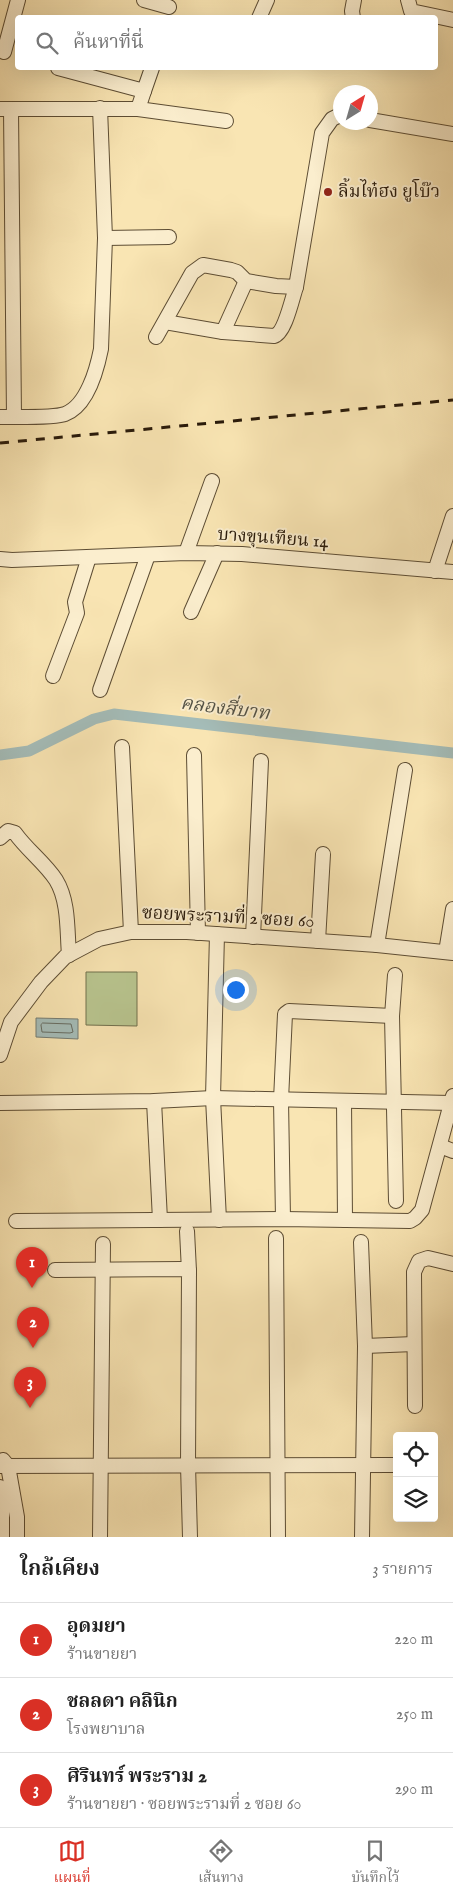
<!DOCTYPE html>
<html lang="th">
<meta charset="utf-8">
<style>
:root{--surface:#fff;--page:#f6f6f6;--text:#222;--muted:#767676;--line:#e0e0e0;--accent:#d93025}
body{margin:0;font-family:"IM FELL English","Noto Serif Thai",serif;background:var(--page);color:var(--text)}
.controls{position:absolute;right:15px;bottom:15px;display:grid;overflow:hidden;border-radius:5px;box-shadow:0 5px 20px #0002}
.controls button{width:45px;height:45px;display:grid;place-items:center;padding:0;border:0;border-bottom:1px solid var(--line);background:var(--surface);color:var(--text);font:25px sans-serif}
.compass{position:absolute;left:333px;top:85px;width:45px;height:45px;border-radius:50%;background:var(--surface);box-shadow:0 5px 20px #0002;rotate:37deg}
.you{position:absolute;left:235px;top:989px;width:18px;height:18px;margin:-12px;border:4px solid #fff;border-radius:50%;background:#1a73e8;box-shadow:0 0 0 8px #1a73e833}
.badge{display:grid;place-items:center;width:32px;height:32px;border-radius:50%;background:var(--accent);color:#fff;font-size:16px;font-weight:700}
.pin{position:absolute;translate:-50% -41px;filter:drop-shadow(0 1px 2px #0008)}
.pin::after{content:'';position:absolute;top:26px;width:18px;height:15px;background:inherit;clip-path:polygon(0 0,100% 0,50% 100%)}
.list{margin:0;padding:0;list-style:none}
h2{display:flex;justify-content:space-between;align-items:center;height:65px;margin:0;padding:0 20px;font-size:21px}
h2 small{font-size:16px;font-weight:400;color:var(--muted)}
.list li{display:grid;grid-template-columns:32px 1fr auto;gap:15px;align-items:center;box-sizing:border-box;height:75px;padding:0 20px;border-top:1px solid var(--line)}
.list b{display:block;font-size:19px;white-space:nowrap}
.list p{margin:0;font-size:16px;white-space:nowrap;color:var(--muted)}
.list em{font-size:16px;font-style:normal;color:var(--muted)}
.icon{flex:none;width:28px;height:28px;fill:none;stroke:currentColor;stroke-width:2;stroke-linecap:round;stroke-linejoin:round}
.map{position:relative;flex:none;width:453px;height:1537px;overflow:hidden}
.search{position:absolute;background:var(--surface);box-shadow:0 5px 20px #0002;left:15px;right:15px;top:15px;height:55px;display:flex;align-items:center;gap:12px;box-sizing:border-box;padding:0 18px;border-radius:5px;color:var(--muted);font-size:19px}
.sheet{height:290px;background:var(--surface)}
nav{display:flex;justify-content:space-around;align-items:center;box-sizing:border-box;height:70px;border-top:1px solid var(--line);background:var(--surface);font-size:14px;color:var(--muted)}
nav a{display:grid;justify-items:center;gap:2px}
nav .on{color:var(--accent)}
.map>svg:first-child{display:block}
.green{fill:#b9c690;stroke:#71704d}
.water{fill:#a4bcb8;stroke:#737b72}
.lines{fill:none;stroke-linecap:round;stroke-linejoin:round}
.shore{stroke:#666b61;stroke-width:1}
.canal{stroke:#a4bcb8;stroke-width:11}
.minor-casing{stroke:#5d4d34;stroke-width:16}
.minor{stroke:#fbeece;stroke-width:14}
.rail{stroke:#291a0a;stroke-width:3;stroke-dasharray:9 9;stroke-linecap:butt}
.poi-dot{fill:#8f2418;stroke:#fbeece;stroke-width:2}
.labels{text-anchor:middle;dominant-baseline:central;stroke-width:4;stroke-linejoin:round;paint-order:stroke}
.poi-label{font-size:18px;fill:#291a0a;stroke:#fbeece;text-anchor:start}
.street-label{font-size:18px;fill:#291a0a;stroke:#fbeece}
.water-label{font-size:19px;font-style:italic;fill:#545347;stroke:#fbeece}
</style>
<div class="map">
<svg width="453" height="1537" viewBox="0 0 453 1537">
<rect width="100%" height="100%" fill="#f9e5b3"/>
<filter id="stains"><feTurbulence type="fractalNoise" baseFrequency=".004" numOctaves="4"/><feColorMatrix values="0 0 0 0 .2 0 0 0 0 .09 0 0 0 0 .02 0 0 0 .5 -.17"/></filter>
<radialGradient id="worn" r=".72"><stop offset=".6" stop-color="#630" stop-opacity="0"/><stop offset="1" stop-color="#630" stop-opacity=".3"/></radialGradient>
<polygon class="green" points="86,972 137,972 137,1026 86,1025"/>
<polygon class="water" points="36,1018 78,1019 78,1039 36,1037"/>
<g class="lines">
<polygon class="shore" points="43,1023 71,1024 73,1032 70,1033 42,1032 41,1025"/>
<polyline class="canal" points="0,755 29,751 94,719 114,714 453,753"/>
<defs>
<g id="minor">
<polyline points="144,0 169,7"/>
<polyline points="408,0 411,11 453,20"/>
<polyline points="259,18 267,0"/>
<polyline points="353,18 352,11 354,0"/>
<polyline points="4,52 18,0"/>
<polyline points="58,68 144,91 152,68"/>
<polyline points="0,109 138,109 144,91"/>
<polyline points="11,109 14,417"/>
<polyline points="138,109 226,121"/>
<polyline points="370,120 453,134"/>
<polyline points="105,238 169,237"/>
<polyline points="165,322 223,332 246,281"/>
<path d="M 223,332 L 274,336 C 285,333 292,299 296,287"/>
<polyline points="156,337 192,273 203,265 231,270 237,272 246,281 276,286 296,287 322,133 332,119 340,115"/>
<path d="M 0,417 C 14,417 55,418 65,414 C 87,406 97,369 101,349 L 105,238 L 100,108"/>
<polyline points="186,553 212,481"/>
<polyline points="0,559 12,560 186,553 242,554 453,572"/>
<polyline points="435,571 453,516"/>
<polyline points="191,612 217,553"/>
<polyline points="53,676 77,613 75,602 89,557"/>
<polyline points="100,690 148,555"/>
<polyline points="122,747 131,932"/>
<polyline points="194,755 198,933"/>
<path d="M 0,838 L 8,831 L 15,833 C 27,850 45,863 56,880 C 69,901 67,931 69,955"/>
<polyline points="217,934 213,1098 219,1220"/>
<polyline points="253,937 261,761"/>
<polyline points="318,941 323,854"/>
<polyline points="377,945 405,770"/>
<polyline points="446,952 453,909"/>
<polyline points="395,975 392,1016 396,1201"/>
<polyline points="0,1055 11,1022 41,982 65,957 99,939 131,932 187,932 377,945 453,953"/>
<polyline points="154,1101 160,1220"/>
<polyline points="344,1101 345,1220"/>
<polyline points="0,1103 154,1101 213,1098 451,1103"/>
<polyline points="440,1146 453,1151"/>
<polyline points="283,1219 281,1100 285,1014 289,1011 392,1016"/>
<polyline points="16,1221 283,1219 410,1221 415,1218 422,1210 453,1096"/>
<polyline points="187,1231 189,1271"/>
<polyline points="276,1238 278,1537"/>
<polyline points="361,1242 365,1346 362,1537"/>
<polyline points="55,1270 182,1269 189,1271 188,1465 190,1537"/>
<polyline points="365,1346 414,1344"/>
<polyline points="415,1406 414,1272 419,1261 428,1258 453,1264"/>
<polyline points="3,1460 8,1466 17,1517 17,1537"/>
<polyline points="0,1466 397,1465"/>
<polyline points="0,1487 2,1505 2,1537"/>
<polyline points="100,1537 103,1244"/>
</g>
</defs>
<use href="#minor" class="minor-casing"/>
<use href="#minor" class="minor"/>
<polyline class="rail" points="0,443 453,400"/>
</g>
<circle class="poi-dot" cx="328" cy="192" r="5"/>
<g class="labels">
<g class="poi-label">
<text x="338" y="192">ลิ้มไท๋ฮง ยูโบ๊ว</text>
</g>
<g class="street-label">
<text transform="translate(273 539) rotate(4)">บางขุนเทียน 14</text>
<text transform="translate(228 918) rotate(3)">ซอยพระรามที่ 2 ซอย 60</text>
</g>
<g class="water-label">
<text transform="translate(225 709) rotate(7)">คลองสี่บาท</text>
</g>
</g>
<rect width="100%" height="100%" filter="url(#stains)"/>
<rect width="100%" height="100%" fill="url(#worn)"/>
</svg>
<div class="controls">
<button><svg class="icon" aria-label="locate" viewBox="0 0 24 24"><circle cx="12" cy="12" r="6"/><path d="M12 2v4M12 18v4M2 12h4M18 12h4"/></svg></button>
<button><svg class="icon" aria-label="layers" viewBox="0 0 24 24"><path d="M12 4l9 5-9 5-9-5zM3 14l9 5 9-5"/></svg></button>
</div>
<svg class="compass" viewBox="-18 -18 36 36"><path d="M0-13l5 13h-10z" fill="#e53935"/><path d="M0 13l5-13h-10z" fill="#767676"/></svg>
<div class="you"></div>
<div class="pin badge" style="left:32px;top:1288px">1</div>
<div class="pin badge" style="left:33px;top:1348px">2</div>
<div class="pin badge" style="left:30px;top:1408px">3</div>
<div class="search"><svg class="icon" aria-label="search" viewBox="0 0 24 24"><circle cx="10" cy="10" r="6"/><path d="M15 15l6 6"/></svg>ค้นหาที่นี่</div>
</div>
<section class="sheet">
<h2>ใกล้เคียง<small>3 รายการ</small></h2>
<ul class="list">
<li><span class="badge">1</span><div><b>อุดมยา</b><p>ร้านขายยา</p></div><em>220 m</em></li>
<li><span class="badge">2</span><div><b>ชลลดา คลินิก</b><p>โรงพยาบาล</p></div><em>250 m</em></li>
<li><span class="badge">3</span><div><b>ศิรินทร์ พระราม 2</b><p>ร้านขายยา · ซอยพระรามที่ 2 ซอย 60</p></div><em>290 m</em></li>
</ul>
</section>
<nav>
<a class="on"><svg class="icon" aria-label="map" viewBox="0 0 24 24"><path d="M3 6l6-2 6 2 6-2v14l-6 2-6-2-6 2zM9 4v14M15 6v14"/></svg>แผนที่</a>
<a><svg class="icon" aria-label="directions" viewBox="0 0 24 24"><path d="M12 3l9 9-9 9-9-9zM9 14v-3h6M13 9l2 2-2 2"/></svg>เส้นทาง</a>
<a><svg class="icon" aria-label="saved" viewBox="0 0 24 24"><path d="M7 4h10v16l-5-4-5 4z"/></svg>บันทึกไว้</a>
</nav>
